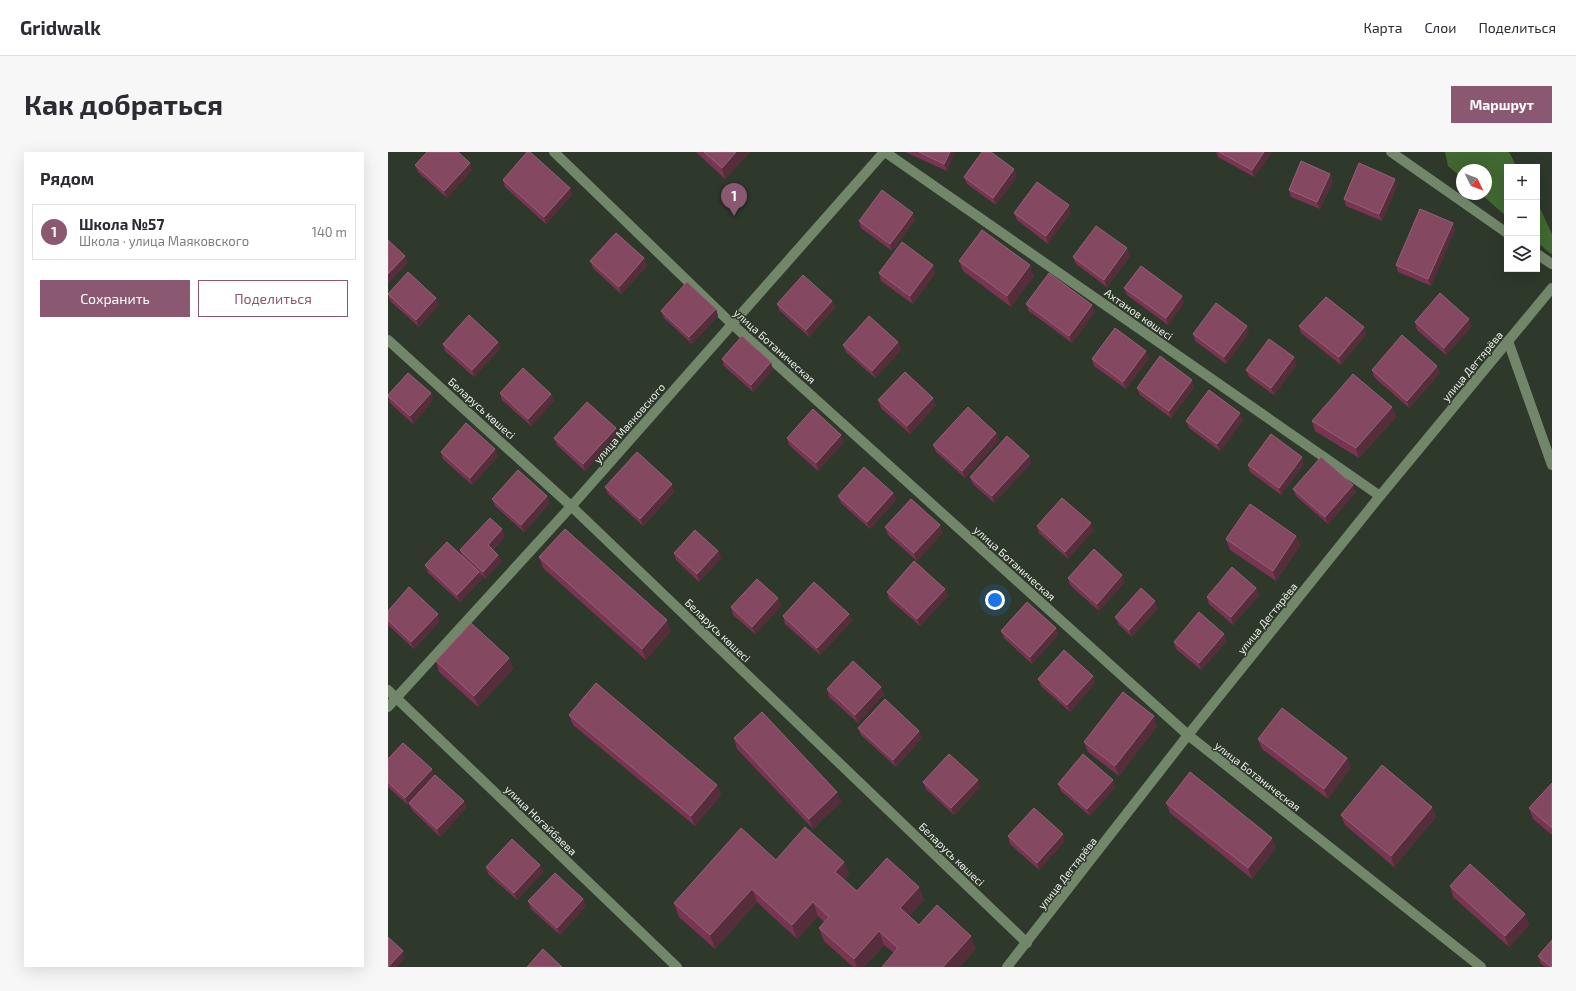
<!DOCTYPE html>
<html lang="ru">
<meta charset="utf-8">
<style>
:root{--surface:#fff;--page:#f7f7f7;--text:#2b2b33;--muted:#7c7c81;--line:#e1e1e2;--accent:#8a5870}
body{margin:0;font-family:"Exo 2",sans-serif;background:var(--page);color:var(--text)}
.controls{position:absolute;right:12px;top:12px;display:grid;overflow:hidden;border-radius:0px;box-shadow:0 4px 16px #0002}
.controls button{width:36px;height:36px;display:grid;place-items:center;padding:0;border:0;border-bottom:1px solid var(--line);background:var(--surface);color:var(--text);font:20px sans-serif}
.compass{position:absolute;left:1068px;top:12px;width:36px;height:36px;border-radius:50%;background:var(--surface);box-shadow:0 4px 16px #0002;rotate:133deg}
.you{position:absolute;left:607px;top:448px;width:14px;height:14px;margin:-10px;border:3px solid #fff;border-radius:50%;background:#1a73e8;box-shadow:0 0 0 6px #1a73e833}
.badge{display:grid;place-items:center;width:26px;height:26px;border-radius:50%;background:var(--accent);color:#fff;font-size:13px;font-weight:700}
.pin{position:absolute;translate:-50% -33px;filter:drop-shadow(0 1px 2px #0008)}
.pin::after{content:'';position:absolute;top:21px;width:14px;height:12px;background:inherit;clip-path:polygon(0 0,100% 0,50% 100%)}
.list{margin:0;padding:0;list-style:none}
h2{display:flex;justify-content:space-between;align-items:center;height:52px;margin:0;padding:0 16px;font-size:17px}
h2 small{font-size:13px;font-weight:400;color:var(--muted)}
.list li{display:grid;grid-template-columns:26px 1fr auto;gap:12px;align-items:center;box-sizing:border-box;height:56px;margin:0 8px 8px;padding:0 8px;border:1px solid var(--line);border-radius:0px}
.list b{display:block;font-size:15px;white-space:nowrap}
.list p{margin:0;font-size:13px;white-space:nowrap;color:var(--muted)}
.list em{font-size:13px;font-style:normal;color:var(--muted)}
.actions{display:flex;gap:8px;padding:12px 16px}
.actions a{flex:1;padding:9px 0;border:1px solid var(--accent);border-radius:0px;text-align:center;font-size:14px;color:var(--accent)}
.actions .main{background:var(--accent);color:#fff}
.icon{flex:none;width:22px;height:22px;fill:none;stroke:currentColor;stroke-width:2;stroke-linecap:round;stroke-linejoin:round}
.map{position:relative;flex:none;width:1164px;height:815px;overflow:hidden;border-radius:0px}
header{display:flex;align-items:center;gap:24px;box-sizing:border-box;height:56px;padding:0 20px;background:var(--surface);border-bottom:1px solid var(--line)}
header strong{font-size:19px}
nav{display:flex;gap:22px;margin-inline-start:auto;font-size:14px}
.intro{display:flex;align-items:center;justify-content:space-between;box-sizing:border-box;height:96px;padding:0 24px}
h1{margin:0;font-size:28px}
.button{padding:10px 18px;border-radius:0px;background:var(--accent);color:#fff;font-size:14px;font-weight:700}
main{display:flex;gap:24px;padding:0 24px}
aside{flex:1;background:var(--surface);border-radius:0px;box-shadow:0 4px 16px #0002}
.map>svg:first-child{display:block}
.green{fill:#416931}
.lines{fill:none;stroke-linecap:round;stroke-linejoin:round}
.minor{stroke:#72876a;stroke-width:10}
.wall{fill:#783451}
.shaded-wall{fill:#552d3b}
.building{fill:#844861;stroke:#946276}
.labels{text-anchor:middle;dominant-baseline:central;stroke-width:3;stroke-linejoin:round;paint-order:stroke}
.street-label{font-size:11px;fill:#e9efe7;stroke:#2e382b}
</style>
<header>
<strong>Gridwalk</strong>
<nav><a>Карта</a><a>Слои</a><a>Поделиться</a></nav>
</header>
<div class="intro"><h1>Как добраться</h1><a class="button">Маршрут</a></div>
<main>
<aside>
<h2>Рядом<small></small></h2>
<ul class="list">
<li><span class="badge">1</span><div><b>Школа №57</b><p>Школа · улица Маяковского</p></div><em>140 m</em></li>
</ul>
<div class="actions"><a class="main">Сохранить</a><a>Поделиться</a></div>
</aside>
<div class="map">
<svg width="1164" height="815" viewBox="0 0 1164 815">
<rect width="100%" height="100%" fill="#2e382b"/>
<g class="green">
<polygon points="1057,0 1121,0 1129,15 1119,15 1119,65 1093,42 1098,42 1098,18 1074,18 1074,26 1060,14"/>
<polygon points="1149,50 1164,82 1164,101 1163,102 1149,90"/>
</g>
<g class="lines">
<g class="minor">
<polyline points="166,0 344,172 800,583 1093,815"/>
<polyline points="497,0 992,344"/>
<polyline points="1003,0 1119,81"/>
<polyline points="1149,102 1164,112"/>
<polyline points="0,188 183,354 639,791"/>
<polyline points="1120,189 1164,313"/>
<polyline points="0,538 289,815"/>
<polyline points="0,555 188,349 496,0"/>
<polyline points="619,815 800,583 992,344 1164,136"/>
</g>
</g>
<g class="wall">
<polygon points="308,0 362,0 337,27"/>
<polygon points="517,0 567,0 559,19"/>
<polygon points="828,0 884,0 866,25 830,5"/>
<polygon points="27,13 84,18 59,46 30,20"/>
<polygon points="629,24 608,53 579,32 576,25"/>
<polygon points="115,28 182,36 184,43 158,72 117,35"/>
<polygon points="945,29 932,57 903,45 901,38"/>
<polygon points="1009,34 994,69 958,54 956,47"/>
<polygon points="683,60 660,92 629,68 626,61"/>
<polygon points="527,68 504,99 473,76 471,69"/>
<polygon points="1065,71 1067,78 1043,134 1010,120 1008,113"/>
<polygon points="742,104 719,135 688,112 685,105"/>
<polygon points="256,106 259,114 233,142 205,116 202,109"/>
<polygon points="571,109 646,124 623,155 575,119"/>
<polygon points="491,121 547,121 525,152 493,129"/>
<polygon points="736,136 796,151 780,173 739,143"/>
<polygon points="0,142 48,146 51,153 31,175 2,149"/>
<polygon points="444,149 447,156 421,185 392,159 389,152"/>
<polygon points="638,152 707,160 684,191 641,159"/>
<polygon points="328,157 330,164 304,192 276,166 273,159"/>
<polygon points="1027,170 1084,174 1058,203 1029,178"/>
<polygon points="911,174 976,175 978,182 953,213 913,181"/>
<polygon points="861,181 838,212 807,189 805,182"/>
<polygon points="110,190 112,197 86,225 57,199 55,192"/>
<polygon points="510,190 513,198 487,226 458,200 455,193"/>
<polygon points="761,206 738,237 706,214 704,207"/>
<polygon points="334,207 385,218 365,240 336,214"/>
<polygon points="909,212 886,243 861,225 858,218"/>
<polygon points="984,218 1052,221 1021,256 986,225"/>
<polygon points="806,235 783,266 752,243 749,236"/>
<polygon points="43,241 45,248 25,272 2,251 0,245 0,243"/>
<polygon points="112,241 163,242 166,249 143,274 114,248"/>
<polygon points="490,248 548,253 522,282 493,256"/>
<polygon points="1004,255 1008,265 971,306 927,279 924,269"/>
<polygon points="855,268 832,299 801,276 798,269"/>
<polygon points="228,276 230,283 197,319 169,293 166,286"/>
<polygon points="608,281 611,288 577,326 548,300 545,293"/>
<polygon points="399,286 456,290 430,319 401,293"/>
<polygon points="53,300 110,304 84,333 55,307"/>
<polygon points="641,304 643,311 606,351 585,332 582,325"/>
<polygon points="916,312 893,343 862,320 860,313"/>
<polygon points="217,335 286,340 255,374 220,342"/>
<polygon points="905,337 968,340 940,372 908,344"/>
<polygon points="505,341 508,348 482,377 453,351 450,344"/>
<polygon points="104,347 162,351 136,380 107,354"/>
<polygon points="649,374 706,378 680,407 651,381"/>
<polygon points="497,375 555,380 529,409 500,383"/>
<polygon points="117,384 105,398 110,403 113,410 97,427 92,421 94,427 72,450 40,421 37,413 74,404 72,398"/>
<polygon points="908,384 912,394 888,429 842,398 838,387"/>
<polygon points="330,399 333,406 311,430 288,408 286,401"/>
<polygon points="151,405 283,479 258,508 155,416"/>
<polygon points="680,426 737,430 711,459 682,433"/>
<polygon points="868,436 871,443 845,473 821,452 819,445"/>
<polygon points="557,437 560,444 532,474 501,447 499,440"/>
<polygon points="390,446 393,454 367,482 345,463 343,455"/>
<polygon points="770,456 744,485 730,472 727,465"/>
<polygon points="0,459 52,469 26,497 0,473"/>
<polygon points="461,462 464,469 432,503 397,472 395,464"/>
<polygon points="668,476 670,483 644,512 616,486 613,479"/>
<polygon points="839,489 813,518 788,497 786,490"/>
<polygon points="121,506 125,517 90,555 51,520 48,509"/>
<polygon points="705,524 707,531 682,560 653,534 650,527"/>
<polygon points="493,535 496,542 470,571 441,545 439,537"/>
<polygon points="181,563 329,633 333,643 307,674 185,573"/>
<polygon points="769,574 731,624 700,600 696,590"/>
<polygon points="470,576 531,579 534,586 508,615 473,583"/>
<polygon points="346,586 449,640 453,650 425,677 349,597"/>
<polygon points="870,587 959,606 963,616 940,647 874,597"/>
<polygon points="0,607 46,624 76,649 78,656 52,685 24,658 21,652 20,653 0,635"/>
<polygon points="535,630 592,635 566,663 538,637"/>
<polygon points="1164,631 1164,683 1145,667 1141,656"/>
<polygon points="670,632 727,635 702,664 673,639"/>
<polygon points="778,651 888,696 864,727 782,661"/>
<polygon points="1044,655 1048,665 1006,715 957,673 953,663"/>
<polygon points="620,684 677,689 651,718 622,692"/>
<polygon points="388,708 456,710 461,723 456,728 469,739 531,735 536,748 521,764 531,773 588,797 506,801 496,793 476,815 465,815 436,789 431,776 436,770 430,764 409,787 369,750 327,797 291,765 286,751"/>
<polygon points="152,713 155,720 129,748 100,722 98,715"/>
<polygon points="1062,734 1137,762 1141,773 1121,795 1065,745"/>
<polygon points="195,747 198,754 172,783 143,757 140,749"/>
<polygon points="1150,804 1164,815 1157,815 1153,812"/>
</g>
<g class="shaded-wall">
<polygon points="348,0 362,0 337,27 334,16"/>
<polygon points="562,0 567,0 559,19 556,12"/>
<polygon points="876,0 884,0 866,25 864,18"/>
<polygon points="82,11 84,18 59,46 56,39"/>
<polygon points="626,17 629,24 608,53 605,46"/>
<polygon points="942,22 945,29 932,57 929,50"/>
<polygon points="1007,27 1009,34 994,69 991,62"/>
<polygon points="182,36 184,43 158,72 156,65"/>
<polygon points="681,53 683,60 660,92 658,84"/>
<polygon points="525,61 527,68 504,99 502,92"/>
<polygon points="1065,71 1067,78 1043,134 1040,127"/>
<polygon points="739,96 742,104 719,135 716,128"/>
<polygon points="17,104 20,111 0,132 0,122"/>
<polygon points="256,106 259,114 233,142 231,135"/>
<polygon points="545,113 547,121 525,152 522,144"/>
<polygon points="642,113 646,124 623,155 619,144"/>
<polygon points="794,144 796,151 780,173 778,166"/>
<polygon points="48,146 51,153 31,175 28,168"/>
<polygon points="444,149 447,156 421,185 418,178"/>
<polygon points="704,153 707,160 684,191 681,184"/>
<polygon points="328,157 330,164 304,192 301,185"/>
<polygon points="1081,167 1084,174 1058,203 1056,196"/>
<polygon points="859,174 861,181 838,212 836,205"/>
<polygon points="976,175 978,182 953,213 951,205"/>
<polygon points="110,190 112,197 86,225 84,218"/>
<polygon points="510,190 513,198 487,226 484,219"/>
<polygon points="758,199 761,206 738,237 735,230"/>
<polygon points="906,205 909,212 886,243 883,236"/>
<polygon points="383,210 385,218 365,240 363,233"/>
<polygon points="1049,214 1052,221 1021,256 1019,249"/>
<polygon points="804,228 806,235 783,266 781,259"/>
<polygon points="43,241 45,248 25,272 22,264"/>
<polygon points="163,242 166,249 143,274 140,267"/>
<polygon points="545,246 548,253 522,282 519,274"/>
<polygon points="1004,255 1008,265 971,306 968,296"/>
<polygon points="852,261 855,268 832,299 829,292"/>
<polygon points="228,276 230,283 197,319 195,312"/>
<polygon points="608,281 611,288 577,326 574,319"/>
<polygon points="453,283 456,290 430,319 428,311"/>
<polygon points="107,297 110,304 84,333 82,326"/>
<polygon points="641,304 643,311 606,351 604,344"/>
<polygon points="914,305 916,312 893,343 891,336"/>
<polygon points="284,332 286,340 255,374 252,367"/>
<polygon points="965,333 968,340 940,372 937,365"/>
<polygon points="505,341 508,348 482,377 479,370"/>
<polygon points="159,344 162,351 136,380 133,373"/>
<polygon points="703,371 706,378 680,407 677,400"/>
<polygon points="552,373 555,380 529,409 526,401"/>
<polygon points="114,377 117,384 102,400 100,393"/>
<polygon points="908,384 912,394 888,429 885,419"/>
<polygon points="330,399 333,406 311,430 309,422"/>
<polygon points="110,403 113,410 97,427 95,420"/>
<polygon points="91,420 94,427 72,450 69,443"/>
<polygon points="734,423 737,430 711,459 709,452"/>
<polygon points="868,436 871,443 845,473 843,465"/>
<polygon points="557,437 560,444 532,474 529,467"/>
<polygon points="390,446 393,454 367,482 364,475"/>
<polygon points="767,449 770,456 744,485 741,478"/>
<polygon points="50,462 52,469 26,497 23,490"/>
<polygon points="461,462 464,469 432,503 429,496"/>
<polygon points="279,468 283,479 258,508 254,497"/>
<polygon points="668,476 670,483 644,512 642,505"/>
<polygon points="836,482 839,489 813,518 811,511"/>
<polygon points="121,506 125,517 90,555 86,544"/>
<polygon points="705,524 707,531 682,560 679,553"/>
<polygon points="493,535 496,542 470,571 467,563"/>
<polygon points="766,564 769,574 731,624 727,614"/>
<polygon points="531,579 534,586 508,615 505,608"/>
<polygon points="959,606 963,616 940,647 936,637"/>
<polygon points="44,617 46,624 20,653 17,646"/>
<polygon points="590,628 592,635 566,663 563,656"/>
<polygon points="725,628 727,635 702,664 699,657"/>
<polygon points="329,633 333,643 307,674 303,664"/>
<polygon points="449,640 453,650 425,677 421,667"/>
<polygon points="76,649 78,656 52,685 49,677"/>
<polygon points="1044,655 1048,665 1006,715 1003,704"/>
<polygon points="675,682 677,689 651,718 649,711"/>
<polygon points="884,686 888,696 864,727 860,716"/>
<polygon points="456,710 461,723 452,733 447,720"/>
<polygon points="152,713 155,720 129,748 126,741"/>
<polygon points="531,735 536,748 517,769 512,756"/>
<polygon points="364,737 369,750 327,797 322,783"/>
<polygon points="195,747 198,754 172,783 169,776"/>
<polygon points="425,750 430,764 409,787 404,773"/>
<polygon points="1137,762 1141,773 1121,795 1117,784"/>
<polygon points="491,779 496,793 476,815 469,815 466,807"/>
<polygon points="583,784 588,797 572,815 555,815"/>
<polygon points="15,799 17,806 9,815 0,815"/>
</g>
<g class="building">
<polygon points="39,0 70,0 82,11 56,39 27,13"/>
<polygon points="139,0 142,0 182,36 156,65 115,28"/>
<polygon points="316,0 348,0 334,16"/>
<polygon points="531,0 562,0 556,12"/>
<polygon points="594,0 603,0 626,17 605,46 576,25"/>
<polygon points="831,0 876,0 864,18"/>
<polygon points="913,9 942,22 929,50 901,38"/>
<polygon points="971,11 1007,27 991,62 956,47"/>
<polygon points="649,30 681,53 658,84 626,61"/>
<polygon points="494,38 525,61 502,92 471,69"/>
<polygon points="1032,57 1065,71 1040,127 1008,113"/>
<polygon points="708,74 739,96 716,128 685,105"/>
<polygon points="594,78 642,113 619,144 571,109"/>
<polygon points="228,81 256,106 231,135 202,109"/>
<polygon points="0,88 17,104 0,122"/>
<polygon points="514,90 545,113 522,144 491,121"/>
<polygon points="753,114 794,144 778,166 736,136"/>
<polygon points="20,120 48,146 28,168 0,142"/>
<polygon points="661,121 704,153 681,184 638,152"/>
<polygon points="415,123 444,149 418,178 389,152"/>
<polygon points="299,130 328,157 301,185 273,159"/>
<polygon points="1052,141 1081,167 1056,196 1027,170"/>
<polygon points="938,145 976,175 951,205 911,174"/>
<polygon points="828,151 859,174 836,205 805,182"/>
<polygon points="81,163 110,190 84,218 55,192"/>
<polygon points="481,164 510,190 484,219 455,193"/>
<polygon points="727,176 758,199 735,230 704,207"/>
<polygon points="1014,183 1049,214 1019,249 984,218"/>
<polygon points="354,184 383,210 363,233 334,207"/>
<polygon points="881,187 906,205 883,236 858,218"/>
<polygon points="772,204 804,228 781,259 749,236"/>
<polygon points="135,216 163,242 140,267 112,241"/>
<polygon points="517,220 545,246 519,274 490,248"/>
<polygon points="20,221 43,241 22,264 0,244 0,243"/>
<polygon points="965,222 1004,255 968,296 924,269"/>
<polygon points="821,238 852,261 829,292 798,269"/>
<polygon points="199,250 228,276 195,312 166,286"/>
<polygon points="580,255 608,281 574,319 545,293"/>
<polygon points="425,257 453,283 428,311 399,286"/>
<polygon points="78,271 107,297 82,326 53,300"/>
<polygon points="883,282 914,305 891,336 860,313"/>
<polygon points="619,284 641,304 604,344 582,325"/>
<polygon points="249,300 284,332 252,367 217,335"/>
<polygon points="933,305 965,333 937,365 905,337"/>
<polygon points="476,315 505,341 479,370 450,344"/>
<polygon points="130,318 159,344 133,373 104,347"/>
<polygon points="674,346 703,371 677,400 649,374"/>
<polygon points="523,347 552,373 526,401 497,375"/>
<polygon points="862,352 908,384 885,419 838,387"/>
<polygon points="102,366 114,377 100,393 110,403 95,420 72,398"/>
<polygon points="177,377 279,468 254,497 151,405"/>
<polygon points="307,378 330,399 309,422 286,401"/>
<polygon points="59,390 91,420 69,443 37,413"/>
<polygon points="706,397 734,423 709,452 680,426"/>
<polygon points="526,409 557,437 529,467 499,440"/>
<polygon points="844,415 868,436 843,465 819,445"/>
<polygon points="369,427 390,446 364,475 343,455"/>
<polygon points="426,430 461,462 429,496 395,464"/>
<polygon points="21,435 50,462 23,490 0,468 0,459"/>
<polygon points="753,436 767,449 741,478 727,465"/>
<polygon points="639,450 668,476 642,505 613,479"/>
<polygon points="811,460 836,482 811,511 786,490"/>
<polygon points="83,471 121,506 86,544 48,509"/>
<polygon points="676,498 705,524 679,553 650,527"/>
<polygon points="465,509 493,535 467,563 439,537"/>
<polygon points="208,531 329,633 303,664 181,563"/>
<polygon points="735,540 766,564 727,614 696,590"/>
<polygon points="497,547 531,579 505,608 470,576"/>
<polygon points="894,556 959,606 936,637 870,587"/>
<polygon points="374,560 449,640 421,667 346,586"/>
<polygon points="15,591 44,617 17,646 0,630 0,607"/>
<polygon points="561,602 590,628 563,656 535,630"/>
<polygon points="695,602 725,628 699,657 670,632"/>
<polygon points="994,613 1044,655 1003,704 953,663"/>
<polygon points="802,620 884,686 860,716 778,651"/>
<polygon points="47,623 76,649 49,677 21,651"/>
<polygon points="1164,631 1164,676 1141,656"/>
<polygon points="646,656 675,682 649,711 620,684"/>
<polygon points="417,675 456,710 447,720 469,739 499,706 531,735 512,756 531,773 549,753 583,784 555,815 494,815 510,796 491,779 466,807 431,776 441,765 425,750 404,773 364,737 322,783 286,751 353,676 388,708"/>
<polygon points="124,687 152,713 126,741 98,715"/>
<polygon points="1082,712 1137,762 1117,784 1062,734"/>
<polygon points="167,721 195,747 169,776 140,749"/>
<polygon points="0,785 15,799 0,815"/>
<polygon points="1164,788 1164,815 1163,815 1150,804"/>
<polygon points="155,797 174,815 139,815"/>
</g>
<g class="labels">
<g class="street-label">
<text transform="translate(751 162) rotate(35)">Ахтанов көшесі</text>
<text transform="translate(387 194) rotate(42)">улица Ботаническая</text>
<text transform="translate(1084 214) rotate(-50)">улица Дегтярёва</text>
<text transform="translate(94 256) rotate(42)">Беларусь көшесі</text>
<text transform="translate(241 271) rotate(-49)">улица Маяковского</text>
<text transform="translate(627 411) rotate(42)">улица Ботаническая</text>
<text transform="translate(879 466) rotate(-51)">улица Дегтярёва</text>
<text transform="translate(330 478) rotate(44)">Беларусь көшесі</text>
<text transform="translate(870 624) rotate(38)">улица Ботаническая</text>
<text transform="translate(153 668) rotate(44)">улица Ногайбаева</text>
<text transform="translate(564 702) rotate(44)">Беларусь көшесі</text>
<text transform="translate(679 721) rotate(-52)">улица Дегтярёва</text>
</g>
</g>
</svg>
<div class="controls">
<button>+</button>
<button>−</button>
<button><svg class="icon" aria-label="layers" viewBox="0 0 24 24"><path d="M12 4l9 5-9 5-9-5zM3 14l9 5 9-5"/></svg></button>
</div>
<svg class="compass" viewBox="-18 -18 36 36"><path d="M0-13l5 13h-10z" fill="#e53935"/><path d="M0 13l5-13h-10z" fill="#7c7c81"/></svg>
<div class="you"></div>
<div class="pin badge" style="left:346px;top:64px">1</div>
</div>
</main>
